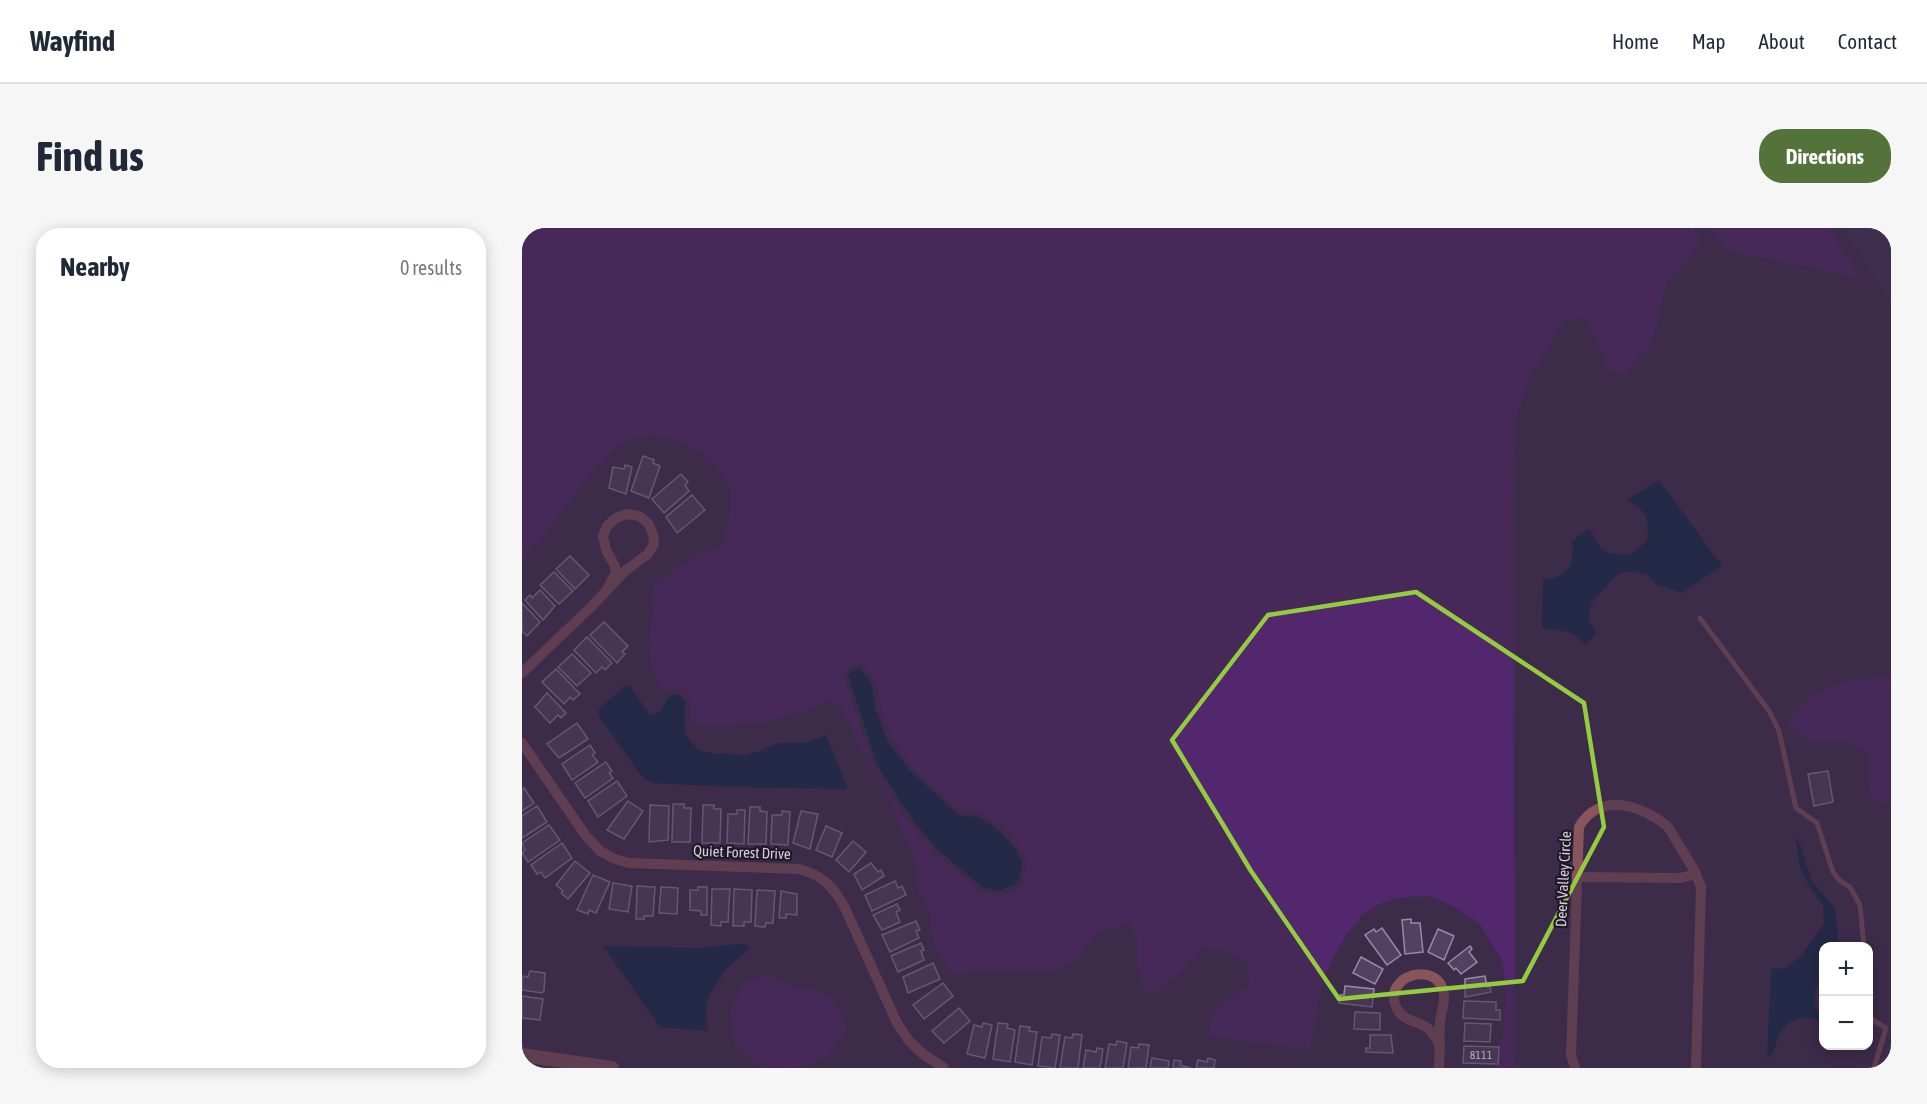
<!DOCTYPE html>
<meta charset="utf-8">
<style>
:root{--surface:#fff;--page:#f6f6f7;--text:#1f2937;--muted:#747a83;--line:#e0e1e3;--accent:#53733a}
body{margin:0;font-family:"Asap Condensed",sans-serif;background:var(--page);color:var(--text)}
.controls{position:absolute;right:18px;bottom:18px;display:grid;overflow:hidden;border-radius:12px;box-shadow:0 3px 15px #0003}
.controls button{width:54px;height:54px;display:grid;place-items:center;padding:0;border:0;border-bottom:2px solid var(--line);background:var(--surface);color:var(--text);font:30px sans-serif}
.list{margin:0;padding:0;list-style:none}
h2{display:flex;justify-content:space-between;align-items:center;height:78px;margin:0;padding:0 24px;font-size:26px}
h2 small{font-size:20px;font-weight:400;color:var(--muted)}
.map{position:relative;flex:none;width:1369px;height:840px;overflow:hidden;border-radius:24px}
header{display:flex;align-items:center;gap:36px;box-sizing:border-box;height:84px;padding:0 30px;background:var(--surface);border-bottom:2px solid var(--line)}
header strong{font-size:28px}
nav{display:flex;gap:33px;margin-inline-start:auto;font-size:21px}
.intro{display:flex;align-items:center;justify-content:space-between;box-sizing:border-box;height:144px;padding:0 36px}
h1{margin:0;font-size:42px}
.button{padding:15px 27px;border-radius:24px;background:var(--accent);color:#fff;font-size:21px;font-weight:700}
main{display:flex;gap:36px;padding:0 36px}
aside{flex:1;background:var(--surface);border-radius:24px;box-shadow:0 3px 15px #0003}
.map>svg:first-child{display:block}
.built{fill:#463256}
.green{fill:#52276e;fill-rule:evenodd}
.water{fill:#052643}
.building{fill:#524160;stroke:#9a88aa;stroke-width:1.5}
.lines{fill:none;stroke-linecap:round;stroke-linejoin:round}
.service{stroke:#8a545d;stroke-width:5}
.minor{stroke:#8a545d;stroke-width:10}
.tertiary{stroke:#8a545d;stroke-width:14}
.marked{fill:none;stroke:#93cd3e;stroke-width:4.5;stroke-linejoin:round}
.labels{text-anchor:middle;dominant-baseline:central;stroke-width:4.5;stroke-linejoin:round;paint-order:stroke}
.number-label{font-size:12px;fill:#b6aac0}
.street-label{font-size:15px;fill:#d7cde0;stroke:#1f1825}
</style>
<header>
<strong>Wayfind</strong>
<nav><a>Home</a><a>Map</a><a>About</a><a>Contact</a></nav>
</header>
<div class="intro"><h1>Find us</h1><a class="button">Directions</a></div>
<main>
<aside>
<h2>Nearby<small>0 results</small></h2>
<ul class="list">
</ul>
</aside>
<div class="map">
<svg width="1369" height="840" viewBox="0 0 1369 840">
<rect width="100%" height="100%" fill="#3c2c49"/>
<polygon class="built" points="1321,0 1369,0 1369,75"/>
<g class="green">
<path d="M 0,0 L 1171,0 L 1181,14 L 1144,54 L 1132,111 L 1103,146 L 1087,143 L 1062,89 L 1043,92 L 1009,148 L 993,191 L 991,247 L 993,840 L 972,840 L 982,805 L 983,751 L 979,731 L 958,696 L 931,678 L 908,668 L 884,669 L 861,674 L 839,688 L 819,715 L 805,743 L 796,775 L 788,821 L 686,807 L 687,792 L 699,777 L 727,757 L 726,735 L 705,723 L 681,720 C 666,738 651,753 631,765 L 623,762 L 615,735 L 615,709 L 605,694 L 578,705 L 549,736 L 535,742 L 512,744 L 459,742 L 432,747 L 411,718 L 408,684 L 397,666 L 394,637 L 372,582 L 317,477 L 310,472 C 263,493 226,498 175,497 L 168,489 C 171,473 167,464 150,461 L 145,464 C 140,458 133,451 131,444 C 122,416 133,386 132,358 C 148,346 164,332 182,324 C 187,322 195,320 198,316 C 203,309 206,299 207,290 C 209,281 210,267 207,259 C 193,226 147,199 112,210 C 83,219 46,278 26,303 C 18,312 9,320 0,329 ZM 335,434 L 341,436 L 355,456 L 358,479 L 370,510 L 390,539 L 439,583 L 457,584 L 480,599 L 496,617 L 506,637 L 500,658 L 480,668 L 459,664 L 412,625 L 387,595 L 350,538 L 321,445 Z"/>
<polygon points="1188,0 1307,0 1340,50 1203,22"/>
<polygon points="1369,448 1369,578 1346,567 1349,527 1325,513 1286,513 1265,494 1287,471 1319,455"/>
<polygon points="245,747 272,760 296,763 314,774 326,800 307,828 277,840 239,839 213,816 209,781 222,754"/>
</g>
<g class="water">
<path d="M 1137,252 L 1200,338 L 1160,365 L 1133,356 L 1125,347 L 1109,343 L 1097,345 L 1069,375 L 1067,392 L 1075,406 L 1063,417 C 1051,402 1038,402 1020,400 L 1021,352 C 1046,348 1053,340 1050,313 L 1068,300 C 1078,325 1082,326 1108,327 L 1125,313 C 1127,290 1126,284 1105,272 Z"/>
<polygon points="337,439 350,457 353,480 365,512 387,542 438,588 456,589 476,602 492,619 501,636 496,654 478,663 460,659 415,621 390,591 355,537 326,447"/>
<polygon points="104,457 108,458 128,487 137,485 146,470 151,466 157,467 163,473 163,504 170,515 177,522 187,525 225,527 236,524 255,515 282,515 304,507 326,561 208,559 131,555 123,551 117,545 77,488 76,483 79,479"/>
<path d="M 1273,608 L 1279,619 L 1290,654 L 1313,680 L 1317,718 L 1302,718 L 1301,747 L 1293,762 L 1292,776 L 1301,791 L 1301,795 C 1287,786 1266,789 1258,805 C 1253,814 1254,825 1245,831 L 1249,741 L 1263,740 L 1278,729 L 1302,695 L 1301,678 L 1286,656 L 1278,639 Z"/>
<path d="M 217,716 L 229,718 C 226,725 217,728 212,734 C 200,745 184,767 184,784 C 184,790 185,797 186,803 L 135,799 L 136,796 L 81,718 L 176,720 Z"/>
</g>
<g class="building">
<polygon points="121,228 132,232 131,235 138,238 127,270 109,263"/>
<polygon points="103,237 110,239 104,266 87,260 91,239 102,241"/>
<polygon points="159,246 166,254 163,257 167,263 142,285 130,271"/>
<polygon points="170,267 183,282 155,305 144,289"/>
<polygon points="48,328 67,347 53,361 34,341"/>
<polygon points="32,344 51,363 37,376 18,357"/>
<polygon points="18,362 33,378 21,392 3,372 8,367 10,370"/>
<polygon points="0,375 18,394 5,408 0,403"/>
<polygon points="82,394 106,418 100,424 103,426 95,435 68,407"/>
<polygon points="65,409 90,435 83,442 80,439 74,445 52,422"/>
<polygon points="50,426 69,445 55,458 36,439"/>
<polygon points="34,441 58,466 51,472 48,469 42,476 20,454"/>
<polygon points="25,465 44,485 39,490 36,487 28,495 13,479"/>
<polygon points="55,495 66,511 37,530 25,516"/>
<polygon points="68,517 73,525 70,527 76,534 50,552 40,536"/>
<polygon points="84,534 90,543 87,545 91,550 63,570 53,555"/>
<polygon points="1306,543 1311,574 1292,578 1286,546"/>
<polygon points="95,553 105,568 76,589 66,573"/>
<polygon points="2,560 12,575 0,583 0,561"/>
<polygon points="106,573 121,583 102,611 85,602"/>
<polygon points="151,576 162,576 162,580 169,580 168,614 150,614"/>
<polygon points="128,577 147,578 146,612 127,614"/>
<polygon points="181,577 192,577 192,581 199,581 198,615 180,615"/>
<polygon points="15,578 25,594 0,610 0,588"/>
<polygon points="228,579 238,579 238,583 245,584 244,616 226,616"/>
<polygon points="215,582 223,582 222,616 205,615 206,586 215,586"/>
<polygon points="260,583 268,584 266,617 249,616 250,587 260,587"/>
<polygon points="279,583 296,586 288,621 271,615"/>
<polygon points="27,597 38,612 6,634 0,625 3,622 0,615"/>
<polygon points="304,598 320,605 310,629 294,622"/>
<polygon points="331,613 344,624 327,644 314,632"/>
<polygon points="40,615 50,630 23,650 19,644 15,646 9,637"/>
<polygon points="53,633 68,645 46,671 39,665 41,663 34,657"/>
<polygon points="349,635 356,644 359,642 362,648 340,662 332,646"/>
<polygon points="71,647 88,654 74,685 67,682 66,686 55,682"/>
<polygon points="373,653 376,660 380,658 384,667 350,683 343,667"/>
<polygon points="91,655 110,658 106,684 87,681"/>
<polygon points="115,658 133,659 131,688 122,688 122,691 114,691"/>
<polygon points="139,659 156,660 155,686 137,685"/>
<polygon points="176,659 185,659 185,687 179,687 179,683 168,682 168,662 176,662"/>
<polygon points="190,661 208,661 206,694 199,694 199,698 189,697"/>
<polygon points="212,661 230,662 229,694 222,694 222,698 211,698"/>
<polygon points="235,662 253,663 251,695 244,695 243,699 233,698"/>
<polygon points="259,663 275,666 275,687 264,686 264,690 257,690"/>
<polygon points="375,676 378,682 374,684 378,694 360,702 351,687"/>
<polygon points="889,691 889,695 898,695 901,724 883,726 880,692"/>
<polygon points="394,693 398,702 394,703 397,710 368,724 360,707"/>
<polygon points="860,700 879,727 865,737 843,707 852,701 854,704"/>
<polygon points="916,701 932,708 922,732 906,724"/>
<polygon points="399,715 402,722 399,723 402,732 376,744 369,728"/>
<polygon points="948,718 950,721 947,724 955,734 939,746 934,740 932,742 926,735"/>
<polygon points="839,729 861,741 853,756 831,745"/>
<polygon points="411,735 418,751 386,765 381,749"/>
<polygon points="8,743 23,745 22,763 20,765 0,762 0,751 2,748 6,749"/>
<polygon points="963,748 965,759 968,758 969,764 943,769 943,751"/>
<polygon points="421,755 431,768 402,791 391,777"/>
<polygon points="823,758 852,761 850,779 817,775 818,767 822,767"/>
<polygon points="0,768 21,771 18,792 0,790"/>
<polygon points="942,773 974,774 974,782 978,782 978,792 941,790"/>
<polygon points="437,780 448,793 422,815 410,803"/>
<polygon points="833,784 858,785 858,802 832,801"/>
<polygon points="461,795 470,797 463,830 445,826 452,797 460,799"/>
<polygon points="476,795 486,796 485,800 493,802 488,834 471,831"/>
<polygon points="943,795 969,796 968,814 942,813"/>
<polygon points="498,798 508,799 507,803 515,804 510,837 493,834"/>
<polygon points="530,806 538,807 533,840 516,838 520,809 529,810"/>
<polygon points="551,806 560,807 556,840 538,840 543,809 550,810"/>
<polygon points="848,807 869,807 871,825 844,824 844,820 848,820"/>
<polygon points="595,813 605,815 601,840 583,840 587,816 594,817"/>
<polygon points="617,816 627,817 624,840 606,840 609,819 616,820"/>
<polygon points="942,818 977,819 976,836 941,835"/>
<polygon points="575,820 581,821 578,840 561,840 564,822 574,824"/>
<polygon points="630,830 647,833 646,840 628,840"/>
<polygon points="686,830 693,832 692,840 674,840 676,832 685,834"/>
<polygon points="652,832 659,833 658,837 669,840 651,840"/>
</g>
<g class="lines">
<g class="service">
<polyline points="1178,390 1247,483 1257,503 1274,580 1295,595 1311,644 1318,653 1328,659 1338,677 1342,718"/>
<polyline points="1346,789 1364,800 1352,840"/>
</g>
<g class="minor">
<polyline points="0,445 68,380 103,343 126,326 132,316 131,306 126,295 117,288 105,286 94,290 85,298 81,308 84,322 93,338 94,345 85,361"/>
<path d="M 0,515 L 64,608 L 78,623 L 93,631 L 107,635 L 277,641 C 300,647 312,659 323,680 L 375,795 L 387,813 L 401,826 L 422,840"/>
<polyline points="1055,649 1158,650 1174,646"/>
<path d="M 917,840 C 918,825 917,809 918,794 C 919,785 923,775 922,766 C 917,731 860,747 874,779 C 880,793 893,792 904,799 C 910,803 914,810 918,817"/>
<path d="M 1053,840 L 1049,827 L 1057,599 C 1077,563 1121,577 1146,599 L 1172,642 L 1179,659 L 1174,840"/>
</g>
<polyline class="tertiary" points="0,827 90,840"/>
</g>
<path d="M0 0H1369V840H0ZM 894,364 L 1062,475 L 1082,599 L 1001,753 L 817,771 L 729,643 L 650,512 L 746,387 Z" fill="#3c2c49" fill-opacity=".55" fill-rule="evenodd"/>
<path class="marked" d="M 894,364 L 1062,475 L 1082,599 L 1001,753 L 817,771 L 729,643 L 650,512 L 746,387 Z"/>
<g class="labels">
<g class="number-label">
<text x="959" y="827">8111</text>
</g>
<g class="street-label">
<text transform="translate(220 624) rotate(2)">Quiet Forest Drive</text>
<text transform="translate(1041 651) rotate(-87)">Deer Valley Circle</text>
</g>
</g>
</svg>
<div class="controls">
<button>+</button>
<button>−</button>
</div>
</div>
</main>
